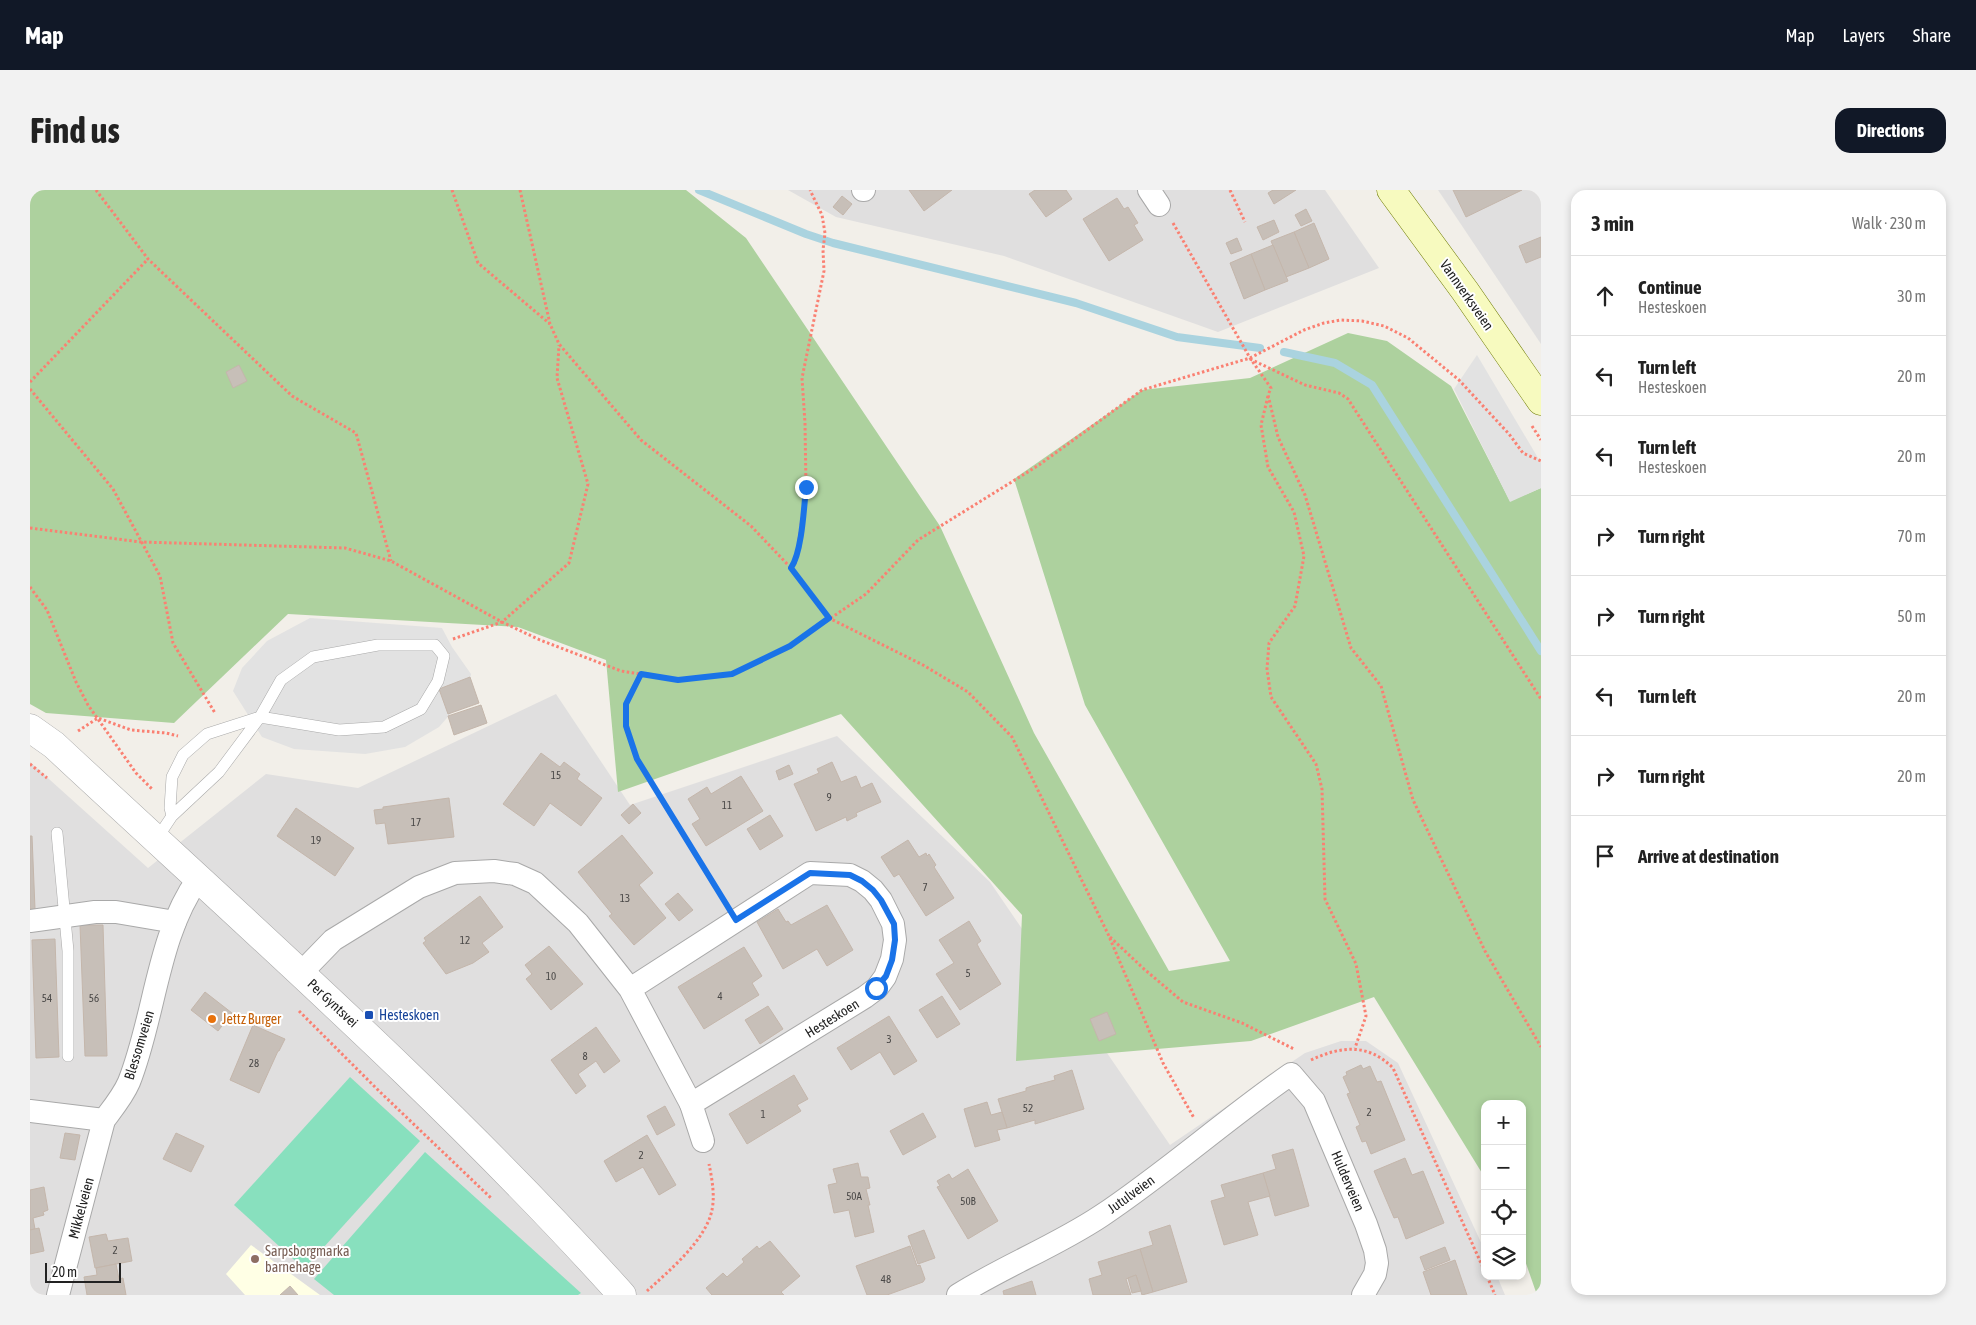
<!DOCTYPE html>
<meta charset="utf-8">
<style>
:root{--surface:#fff;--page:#f2f2f2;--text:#222;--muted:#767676;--line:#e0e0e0;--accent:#111827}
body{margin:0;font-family:"Asap Condensed",sans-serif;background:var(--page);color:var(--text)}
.controls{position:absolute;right:15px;bottom:15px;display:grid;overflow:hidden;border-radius:10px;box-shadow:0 2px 8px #0003}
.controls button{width:45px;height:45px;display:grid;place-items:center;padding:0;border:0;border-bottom:1px solid var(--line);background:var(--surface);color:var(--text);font:25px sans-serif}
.scale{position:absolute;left:15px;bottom:12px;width:76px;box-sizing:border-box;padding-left:5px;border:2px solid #222;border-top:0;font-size:14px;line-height:18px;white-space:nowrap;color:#222;-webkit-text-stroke:4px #fff;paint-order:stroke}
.stop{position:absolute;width:15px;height:15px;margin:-11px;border:4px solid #1a73e8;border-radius:50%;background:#fff}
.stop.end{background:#1a73e8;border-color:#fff;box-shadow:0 1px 5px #0008}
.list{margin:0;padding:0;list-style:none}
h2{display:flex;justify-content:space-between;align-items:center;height:65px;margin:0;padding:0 20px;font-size:21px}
h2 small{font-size:16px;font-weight:400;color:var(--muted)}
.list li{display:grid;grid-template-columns:32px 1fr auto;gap:15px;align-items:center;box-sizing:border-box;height:80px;padding:0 20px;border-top:1px solid var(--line)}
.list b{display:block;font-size:19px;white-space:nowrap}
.list p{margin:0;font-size:16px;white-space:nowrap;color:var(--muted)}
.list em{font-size:16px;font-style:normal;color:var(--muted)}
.icon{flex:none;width:28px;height:28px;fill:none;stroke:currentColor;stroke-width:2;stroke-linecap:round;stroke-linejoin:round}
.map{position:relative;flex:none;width:1511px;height:1105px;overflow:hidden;border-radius:15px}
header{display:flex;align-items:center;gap:30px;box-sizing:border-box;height:70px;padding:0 25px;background:var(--accent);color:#fff}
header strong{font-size:24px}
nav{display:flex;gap:28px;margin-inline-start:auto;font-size:18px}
.intro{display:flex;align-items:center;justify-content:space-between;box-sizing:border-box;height:120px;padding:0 30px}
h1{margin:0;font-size:35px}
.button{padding:12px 22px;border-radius:15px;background:var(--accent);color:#fff;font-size:18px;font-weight:700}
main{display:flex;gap:30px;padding:0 30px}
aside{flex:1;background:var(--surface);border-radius:15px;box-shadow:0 2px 8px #0003}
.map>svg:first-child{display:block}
.residential{fill:#e0dfdf}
.education{fill:#ffffe5}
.forest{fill:#add19e}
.pitch{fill:#88e0be}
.parking{fill:#e2e2e2}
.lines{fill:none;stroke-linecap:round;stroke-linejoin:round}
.stream{stroke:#aad3df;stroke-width:8}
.building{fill:#c7bfb8;stroke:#c4b6ab}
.service-casing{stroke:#a9a9a9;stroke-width:12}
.minor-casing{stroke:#a9a9a9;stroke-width:24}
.tertiary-casing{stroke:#a9a9a9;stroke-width:29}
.secondary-casing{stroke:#707d05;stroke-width:29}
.path{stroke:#fa8072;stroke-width:3;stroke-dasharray:2.5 2.5;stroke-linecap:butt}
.service{stroke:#fff;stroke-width:11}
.minor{stroke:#fff;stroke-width:22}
.tertiary{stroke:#fff;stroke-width:28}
.secondary{stroke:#f7fabf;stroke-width:28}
.route{stroke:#1a73e8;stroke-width:6}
.transit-dot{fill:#1a4fb4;stroke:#fff;stroke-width:2}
.food-dot{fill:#e8710a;stroke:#fff;stroke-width:2}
.education-dot{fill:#8d6e63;stroke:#fff;stroke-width:2}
.labels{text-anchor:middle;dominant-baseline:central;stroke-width:4;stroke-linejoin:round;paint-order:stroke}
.number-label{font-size:11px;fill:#4b4948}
.street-label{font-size:14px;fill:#222;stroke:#fff}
.transit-label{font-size:14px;fill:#164399;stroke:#fff;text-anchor:start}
.food-label{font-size:14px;fill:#c56008;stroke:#fff;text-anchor:start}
.education-label{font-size:14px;fill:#785e54;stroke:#fff;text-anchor:start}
</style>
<header>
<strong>Map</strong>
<nav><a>Map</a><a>Layers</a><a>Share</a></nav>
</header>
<div class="intro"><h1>Find us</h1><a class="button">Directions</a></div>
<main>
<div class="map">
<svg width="1511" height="1105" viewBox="0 0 1511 1105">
<rect width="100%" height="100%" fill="#f2efe9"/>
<g class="residential">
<polygon points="758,0 1295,0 1349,78 1188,142 974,66 806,27"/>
<polygon points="1408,0 1511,0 1511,154"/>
<polygon points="526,504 600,615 807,546 960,692 1140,955 1275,863 1311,851 1336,851 1368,873 1455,1061 1455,1086 1467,1086 1475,1105 0,1105 0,572 118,678 236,584 328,598"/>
</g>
<polygon class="education" points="221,1055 290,1105 215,1105 196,1084"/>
<polygon class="forest" points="0,0 656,0 716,48 910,336 1004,543 1139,781 1200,771 1055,515 984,289 1112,200 1220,188 1318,143 1357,151 1421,196 1480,311 1511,298 1511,1105 1507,1105 1492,1062 1492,914 1455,914 1455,988 1344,807 1221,851 986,871 992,725 811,524 588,602 576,470 488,437 258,424 144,533 16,523 0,514"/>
<g class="pitch">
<polygon points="320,887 390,951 274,1079 204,1015"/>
<polygon points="395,962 551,1103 548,1105 304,1105 284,1089"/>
</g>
<g class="parking">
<polygon points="1447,165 1511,273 1511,298 1480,312 1424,199"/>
<polygon points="280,428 412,438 422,457 441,484 437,505 409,537 375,557 335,564 264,559 232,547 203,501 212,478 237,451"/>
</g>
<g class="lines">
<g class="stream">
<polyline points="669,0 776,44 803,53 1046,113 1147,147 1230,158"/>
<polyline points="1254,162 1305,173 1342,195 1511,461"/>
</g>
</g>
<g class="building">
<polygon points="879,0 922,0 894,21"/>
<polygon points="1005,0 1036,0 1042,9 1016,27 999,4"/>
<polygon points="1243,0 1266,0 1244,14 1238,3"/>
<polygon points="1423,0 1492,0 1436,27"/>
<polygon points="812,6 822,14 813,25 803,17"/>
<polygon points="1087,8 1094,19 1098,17 1108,33 1104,35 1113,50 1079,71 1053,29"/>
<polygon points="1276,19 1282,31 1271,36 1265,25"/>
<polygon points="1244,30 1249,42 1233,50 1227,37"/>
<polygon points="1284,33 1299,69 1279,78 1264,42"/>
<polygon points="1264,42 1279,78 1256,87 1241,51"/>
<polygon points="1511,47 1511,67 1496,73 1489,56"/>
<polygon points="1207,48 1212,60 1201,64 1196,53"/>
<polygon points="1243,55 1258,91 1235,100 1221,64"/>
<polygon points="1221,64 1235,100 1214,109 1200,73"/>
<polygon points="209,175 217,191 203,198 196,182"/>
<polygon points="440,487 449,513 418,524 409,499"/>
<polygon points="451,515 457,533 424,545 418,526"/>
<polygon points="511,563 530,577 534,572 550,584 547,589 572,608 551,636 520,613 504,636 473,614"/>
<polygon points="802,572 811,592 826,586 831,598 842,593 851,612 826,623 827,626 817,631 816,627 786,641 764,594 789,583 787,579"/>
<polygon points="759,575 763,584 749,590 746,581"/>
<polygon points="711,586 733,621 676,656 662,634 670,629 658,609 677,597 681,604"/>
<polygon points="419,608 424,647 358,654 355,633 346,634 344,620 353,619 353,617"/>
<polygon points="603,614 611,623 599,634 591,625"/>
<polygon points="266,618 324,658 305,686 247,646"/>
<polygon points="740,625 753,646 730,660 717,639"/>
<polygon points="592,645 623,683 609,695 636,728 604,755 579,726 582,724 548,682"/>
<polygon points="0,646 2,646 5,719 0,719"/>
<polygon points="878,650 889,667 896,663 897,666 899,664 906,675 904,677 924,708 896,726 869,684 864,687 851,667"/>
<polygon points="648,703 663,720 649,731 635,714"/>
<polygon points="450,706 473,737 452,753 459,762 443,773 416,784 393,753 396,751 394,748"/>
<polygon points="797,715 823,760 797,776 787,759 753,779 727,732 748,719 756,732 758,731 761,735"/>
<polygon points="939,731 951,751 947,754 950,760 971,794 930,820 906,784 924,773 909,750"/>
<polygon points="50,735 73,735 77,866 55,866"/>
<polygon points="25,749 29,867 6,868 2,750"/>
<polygon points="519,756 553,794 521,820 496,789 502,784 495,775"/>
<polygon points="714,757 732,786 722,793 729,805 674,839 648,797"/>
<polygon points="175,802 202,823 188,841 161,820"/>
<polygon points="912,806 930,834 907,848 889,820"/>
<polygon points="738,816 753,839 730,854 715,830"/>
<polygon points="1077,822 1086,844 1069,851 1060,829"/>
<polygon points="859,826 887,871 864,885 850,862 821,880 807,858"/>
<polygon points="223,835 255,849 249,861 248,861 229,903 200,890"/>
<polygon points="566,837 590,871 574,883 566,871 548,884 556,896 546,904 521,870"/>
<polygon points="1331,875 1333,879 1340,876 1347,892 1351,891 1375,950 1341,964 1336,951 1332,952 1326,937 1330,935 1317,904 1320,903 1313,887 1317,885 1316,882"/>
<polygon points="1042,880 1054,919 1005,934 1005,930 977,938 968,909 996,901 996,898 1002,896 1025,890 1024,886"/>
<polygon points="764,885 778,909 767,915 771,921 717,954 699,924"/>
<polygon points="957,912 961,925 972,922 977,938 967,940 970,950 945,957 934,919"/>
<polygon points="635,916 645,935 627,945 617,926"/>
<polygon points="893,923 906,947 873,965 860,941"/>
<polygon points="35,943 50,945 45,970 30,968"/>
<polygon points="146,943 174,956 161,982 133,969"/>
<polygon points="617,945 646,995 629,1005 613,977 586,992 574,971"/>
<polygon points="1263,959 1279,1016 1245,1026 1233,983 1246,979 1242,965"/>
<polygon points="1375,968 1382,985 1393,981 1414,1033 1376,1049 1368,1027 1364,1028 1344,981"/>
<polygon points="828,973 831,987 838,987 840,998 836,999 840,1015 838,1015 844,1042 825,1047 819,1020 804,1023 798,995 807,993 803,979"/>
<polygon points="938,979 968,1031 938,1049 907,997 910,996 907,991 919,984 922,989"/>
<polygon points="1233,983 1240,1006 1218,1012 1228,1045 1194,1055 1181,1011 1195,1007 1191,995"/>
<polygon points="14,997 18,1020 13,1022 14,1025 3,1028 5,1039 0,1040 0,1000"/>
<polygon points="1140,1035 1157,1092 1123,1102 1110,1059 1123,1055 1119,1042"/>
<polygon points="9,1038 14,1061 0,1064 0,1040"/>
<polygon points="894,1040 905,1068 888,1074 878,1046"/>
<polygon points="76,1044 78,1051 98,1048 102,1071 65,1078 59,1047"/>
<polygon points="740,1051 770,1086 751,1102 754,1105 682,1105 676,1098 693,1083 697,1087 714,1072 712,1069 727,1056 729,1059"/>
<polygon points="880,1056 887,1076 890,1075 895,1089 893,1092 857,1105 837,1105 826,1076"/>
<polygon points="1415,1057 1420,1070 1395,1080 1390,1067"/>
<polygon points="1110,1059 1123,1102 1112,1105 1106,1085 1096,1089 1101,1105 1063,1105 1059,1089 1072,1085 1068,1072"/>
<polygon points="1425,1070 1437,1105 1401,1105 1393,1082"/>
<polygon points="86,1074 89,1089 93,1088 96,1105 57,1105 54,1087 67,1085 66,1078"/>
<polygon points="1106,1085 1111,1101 1102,1103 1098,1088"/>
<polygon points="1002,1091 1006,1105 974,1105 973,1101"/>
<polygon points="260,1096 268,1105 250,1105"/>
</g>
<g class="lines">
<defs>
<g id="service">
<polyline points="27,643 38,761 38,866"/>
<polyline points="126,650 142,626 189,582 230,527 309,540 354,537 391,519 408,491 414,466 405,455 348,455 283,467 251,490 230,527 177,544 153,565 142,587 140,618 142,626"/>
</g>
<g id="minor">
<polyline points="833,0 834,0"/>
<polyline points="1119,0 1129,15"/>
<polyline points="0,731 65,722 86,722 145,732"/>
<polyline points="271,783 303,750 389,697 425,683 464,681 485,684 505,693 548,733 600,799 661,914 835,807 847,798 855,787 862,769 865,750 863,734 851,710 843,700 832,691 820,685 780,683 600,799"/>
<polyline points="661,914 673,951"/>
<polyline points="0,921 74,930"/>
<path d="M 28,1105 L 74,930 C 83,918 93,906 99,892 C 125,827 127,746 168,689"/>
<path d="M 928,1105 C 974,1076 1026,1056 1071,1026 C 1137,982 1196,929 1261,884 L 1284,911 L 1336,1034 L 1345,1060 L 1347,1073 L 1345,1084 L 1333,1105"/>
</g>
<path id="tertiary" d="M 0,538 L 24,555 C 217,735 416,909 592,1105"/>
<polyline id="secondary" points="1361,0 1435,101 1511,211"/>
</defs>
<use href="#service" class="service-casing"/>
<use href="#minor" class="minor-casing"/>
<use href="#tertiary" class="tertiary-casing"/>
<use href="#secondary" class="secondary-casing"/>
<g class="path">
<polyline points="66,0 118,69 262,206 326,243 361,371"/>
<polyline points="422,0 448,73 520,134"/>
<polyline points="490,0 520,134 529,154 611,250 721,336 761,378 799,428 893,475 938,502 982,547 1078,744 1133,873 1164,928"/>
<polyline points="1200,0 1215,32"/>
<polyline points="1143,33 1220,168 1241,198 1238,205 1248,247 1275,305 1321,458 1351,496 1383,610 1455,761 1511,857"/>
<polyline points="1220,169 1275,195 1309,203 1318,209 1511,509"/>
<polyline points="0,192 118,69"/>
<polyline points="0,199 83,299 130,386 143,453 185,523"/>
<polyline points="1238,206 1231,235 1238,277 1264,322 1274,366 1265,416 1239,453 1237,479 1241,507 1286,574 1292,599 1295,709 1326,774 1336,826 1325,858"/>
<polyline points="1502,236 1511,250"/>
<polyline points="0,338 111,352 315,358 361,371 472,432 510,450 591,481 648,490 702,484 760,456 836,404 888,350 1009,275 1112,200 1220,168 1274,140 1294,133 1311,130 1332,131 1354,136 1378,148 1429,190 1479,244 1493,263 1511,271"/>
<polyline points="761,378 766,372 776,297 775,233 772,188 794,81 793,60 795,43 792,25 780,0"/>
<polyline points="0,397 17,420 46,492 58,515 106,583 122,599"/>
<polyline points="423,449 472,432 539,373 558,294 527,188 529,155"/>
<polyline points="611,484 596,514 596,536 607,569 694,711"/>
<polyline points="48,541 68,528 101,540 136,543 148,546"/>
<polyline points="0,574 17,588"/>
<polyline points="1080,747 1114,779 1153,812 1212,833 1264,859"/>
<polyline points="269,821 349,901 461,1008"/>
<path d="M 1281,870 C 1311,856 1338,853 1363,878 L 1455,1082"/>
<polyline points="1457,1086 1465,1105"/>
<path d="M 617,1101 C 639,1081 676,1050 682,1020 C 685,1005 682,989 679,974"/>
</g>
<use href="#service" class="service"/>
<use href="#minor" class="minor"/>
<use href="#tertiary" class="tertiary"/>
<use href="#secondary" class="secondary"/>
</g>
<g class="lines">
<path class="route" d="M 776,297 C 774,317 772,362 761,378 L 799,428 L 760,456 L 702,484 L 648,490 L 611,484 L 596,514 L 596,536 L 607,569 L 706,730 L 780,683 L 820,685 L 832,691 L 843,700 L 851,710 L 864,734 L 865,750 L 862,770 L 856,786 L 846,798"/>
</g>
<rect class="transit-dot" x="334" y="820" width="10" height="10" rx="2.5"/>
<circle class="food-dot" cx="182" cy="829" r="5"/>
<circle class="education-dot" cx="225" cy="1069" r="5"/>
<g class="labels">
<g class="number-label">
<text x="526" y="585">15</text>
<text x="799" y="607">9</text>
<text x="697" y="615">11</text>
<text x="386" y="632">17</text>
<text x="286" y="650">19</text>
<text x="895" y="697">7</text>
<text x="595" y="708">13</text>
<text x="435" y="750">12</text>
<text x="938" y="783">5</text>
<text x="521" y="786">10</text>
<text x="690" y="806">4</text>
<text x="17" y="808">54</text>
<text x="64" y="808">56</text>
<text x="859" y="849">3</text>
<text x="555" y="866">8</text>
<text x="224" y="873">28</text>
<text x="998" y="918">52</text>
<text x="1339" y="922">2</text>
<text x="733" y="924">1</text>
<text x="611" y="965">2</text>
<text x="824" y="1006">50A</text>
<text x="938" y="1011">50B</text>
<text x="85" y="1060">2</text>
<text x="856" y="1089">48</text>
</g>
<g class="street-label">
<text transform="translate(1437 105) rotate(55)">Vannverksveien</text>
<text transform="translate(303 813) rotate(43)">Per Gyntsvei</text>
<text transform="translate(802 828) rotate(-32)">Hesteskoen</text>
<text transform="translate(109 855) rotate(-73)">Blessomveien</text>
<text transform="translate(1318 991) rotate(67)">Hulderveien</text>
<text transform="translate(1101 1004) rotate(-36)">Jutulveien</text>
<text transform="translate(51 1018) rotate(-75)">Mikkelveien</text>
</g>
<g class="transit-label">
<text x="349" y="825">Hesteskoen</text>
</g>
<g class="food-label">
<text x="192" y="829">Jettz Burger</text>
</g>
<g class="education-label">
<text x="235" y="1061">Sarpsborgmarka<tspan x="235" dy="16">barnehage</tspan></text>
</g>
</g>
</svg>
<div class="controls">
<button>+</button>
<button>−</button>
<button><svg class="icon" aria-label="locate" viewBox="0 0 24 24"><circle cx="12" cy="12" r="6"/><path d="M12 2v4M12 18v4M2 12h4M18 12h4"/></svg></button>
<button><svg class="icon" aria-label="layers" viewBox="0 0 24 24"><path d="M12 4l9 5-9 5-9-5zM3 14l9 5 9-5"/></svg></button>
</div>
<div class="scale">20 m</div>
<div class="stop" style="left:846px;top:798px"></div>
<div class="stop end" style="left:776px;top:297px"></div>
</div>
<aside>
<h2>3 min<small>Walk · 230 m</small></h2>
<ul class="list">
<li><svg class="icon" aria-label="ahead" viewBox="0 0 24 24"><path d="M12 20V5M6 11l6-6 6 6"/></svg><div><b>Continue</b><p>Hesteskoen</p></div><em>30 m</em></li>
<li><svg class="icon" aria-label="left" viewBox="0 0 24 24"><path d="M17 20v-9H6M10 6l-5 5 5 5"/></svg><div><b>Turn left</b><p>Hesteskoen</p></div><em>20 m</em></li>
<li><svg class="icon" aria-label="left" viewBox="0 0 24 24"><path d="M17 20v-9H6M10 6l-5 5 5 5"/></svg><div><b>Turn left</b><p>Hesteskoen</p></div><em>20 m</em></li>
<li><svg class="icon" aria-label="right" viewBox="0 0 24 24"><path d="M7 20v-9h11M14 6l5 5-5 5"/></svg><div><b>Turn right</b></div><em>70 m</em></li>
<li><svg class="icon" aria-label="right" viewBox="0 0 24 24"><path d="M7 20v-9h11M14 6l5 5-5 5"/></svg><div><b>Turn right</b></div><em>50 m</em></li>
<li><svg class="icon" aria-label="left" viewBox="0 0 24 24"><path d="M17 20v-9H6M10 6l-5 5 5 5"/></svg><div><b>Turn left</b></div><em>20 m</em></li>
<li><svg class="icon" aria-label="right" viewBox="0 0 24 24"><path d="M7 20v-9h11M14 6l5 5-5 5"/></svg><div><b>Turn right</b></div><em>20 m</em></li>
<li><svg class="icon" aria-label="arrive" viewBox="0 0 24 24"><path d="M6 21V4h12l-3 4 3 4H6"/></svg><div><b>Arrive at destination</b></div></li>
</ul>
</aside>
</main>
